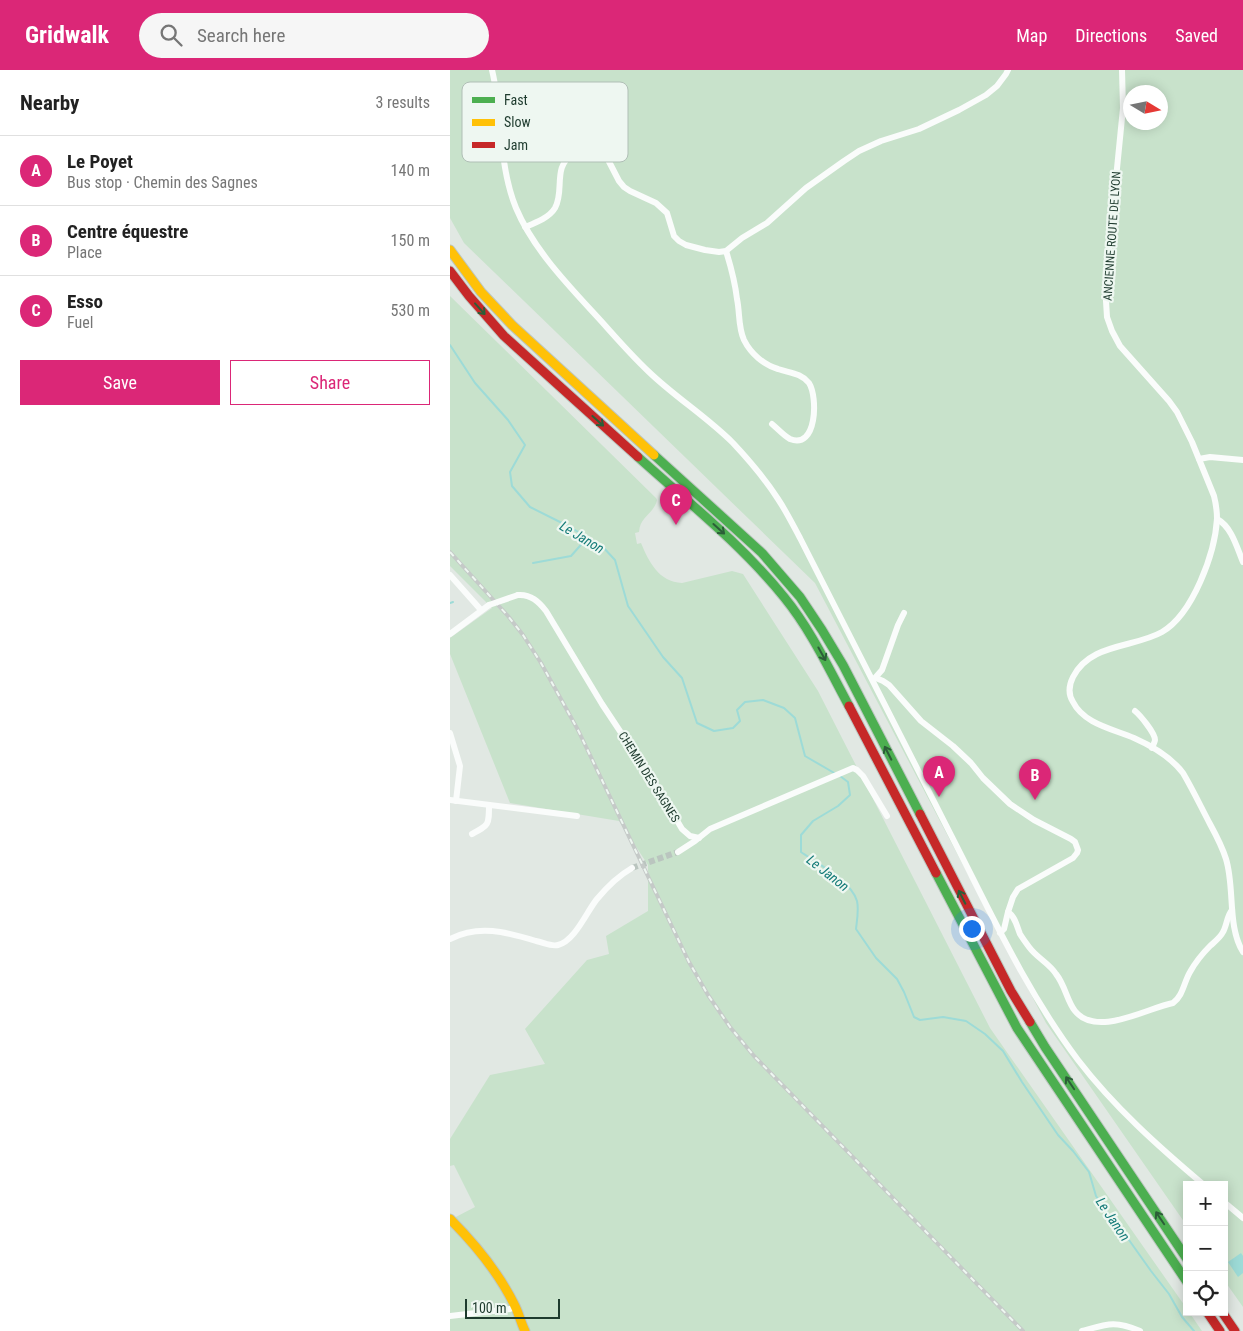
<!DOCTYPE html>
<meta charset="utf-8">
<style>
:root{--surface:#fff;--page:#f6f6f6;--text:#222;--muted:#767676;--line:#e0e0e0;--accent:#db2777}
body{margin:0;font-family:"Roboto Condensed",sans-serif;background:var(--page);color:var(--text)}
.controls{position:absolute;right:15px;bottom:15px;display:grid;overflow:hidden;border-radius:0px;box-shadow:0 2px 12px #0003}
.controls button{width:45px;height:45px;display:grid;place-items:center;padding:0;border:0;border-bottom:1px solid var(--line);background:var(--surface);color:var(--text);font:25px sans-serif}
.compass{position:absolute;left:673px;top:15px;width:45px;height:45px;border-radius:50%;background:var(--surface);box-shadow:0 2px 12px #0003;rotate:100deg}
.scale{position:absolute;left:15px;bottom:12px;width:95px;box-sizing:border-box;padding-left:5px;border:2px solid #1e3b2e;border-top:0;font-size:14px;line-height:18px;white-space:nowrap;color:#1e3b2e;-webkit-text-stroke:4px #eef7f1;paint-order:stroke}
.you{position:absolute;left:521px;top:858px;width:18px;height:18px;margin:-12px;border:4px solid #fff;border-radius:50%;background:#1a73e8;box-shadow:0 0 0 8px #1a73e833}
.badge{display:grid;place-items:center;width:32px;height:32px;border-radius:50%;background:var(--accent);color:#fff;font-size:16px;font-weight:700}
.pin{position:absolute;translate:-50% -41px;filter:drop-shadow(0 1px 2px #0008)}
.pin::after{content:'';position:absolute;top:26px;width:18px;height:15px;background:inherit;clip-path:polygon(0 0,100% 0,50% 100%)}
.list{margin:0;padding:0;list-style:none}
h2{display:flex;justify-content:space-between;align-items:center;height:65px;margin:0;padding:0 20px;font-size:21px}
h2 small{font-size:16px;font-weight:400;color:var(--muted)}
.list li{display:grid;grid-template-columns:32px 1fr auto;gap:15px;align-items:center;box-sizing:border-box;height:70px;padding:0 20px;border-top:1px solid var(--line)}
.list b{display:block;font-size:19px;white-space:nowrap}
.list p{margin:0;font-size:16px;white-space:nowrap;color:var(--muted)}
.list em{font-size:16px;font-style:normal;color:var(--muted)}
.actions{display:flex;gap:10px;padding:15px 20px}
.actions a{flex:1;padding:11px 0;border:1px solid var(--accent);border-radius:0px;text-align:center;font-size:18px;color:var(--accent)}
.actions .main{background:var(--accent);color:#fff}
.icon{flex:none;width:28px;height:28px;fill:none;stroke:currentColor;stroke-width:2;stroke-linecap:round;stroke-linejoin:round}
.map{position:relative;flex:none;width:793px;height:1261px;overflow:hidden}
header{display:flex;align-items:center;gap:30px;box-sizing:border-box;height:70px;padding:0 25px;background:var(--accent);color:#fff}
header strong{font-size:24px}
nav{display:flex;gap:28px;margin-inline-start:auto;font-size:18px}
.search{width:350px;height:45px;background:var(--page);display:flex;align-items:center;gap:12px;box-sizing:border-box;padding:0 18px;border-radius:28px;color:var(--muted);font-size:19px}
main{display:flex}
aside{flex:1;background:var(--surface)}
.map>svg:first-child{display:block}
.green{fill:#c8e2cb;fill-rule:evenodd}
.water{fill:#9ddbd7}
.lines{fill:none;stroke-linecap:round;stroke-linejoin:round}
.stream{stroke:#9ddbd7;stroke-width:2}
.street-tunnel{stroke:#bac5bf;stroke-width:6;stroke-dasharray:6 3;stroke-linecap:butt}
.fast-casing{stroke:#bdc7c1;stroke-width:11}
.slow-casing{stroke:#bdc7c1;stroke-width:11}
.jam-casing{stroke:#bdc7c1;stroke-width:11}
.street{stroke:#fafcfb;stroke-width:6}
.fast{stroke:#4caf50;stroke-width:9}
.slow{stroke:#ffc107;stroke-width:9}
.jam{stroke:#c62828;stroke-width:9}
.rail-casing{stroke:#c5cac8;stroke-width:4}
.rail{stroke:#eef7f1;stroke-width:2;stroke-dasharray:5.5;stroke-linecap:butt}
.street-bridge{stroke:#fafcfb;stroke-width:6}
.oneway{stroke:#2c5e38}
.labels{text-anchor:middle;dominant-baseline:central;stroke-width:4.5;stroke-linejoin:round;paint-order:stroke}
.street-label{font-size:12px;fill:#1e3b2e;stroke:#eef7f1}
.water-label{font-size:14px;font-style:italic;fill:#147b78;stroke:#eef7f1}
.key{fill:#eef7f1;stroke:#b0bfb6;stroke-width:1}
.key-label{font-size:14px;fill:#1e3b2e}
</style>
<header>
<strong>Gridwalk</strong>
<div class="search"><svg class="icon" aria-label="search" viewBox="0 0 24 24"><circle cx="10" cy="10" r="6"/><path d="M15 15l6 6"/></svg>Search here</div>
<nav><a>Map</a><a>Directions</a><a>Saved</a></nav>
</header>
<main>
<aside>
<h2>Nearby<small>3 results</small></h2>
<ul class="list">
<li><span class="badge">A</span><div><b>Le Poyet</b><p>Bus stop · Chemin des Sagnes</p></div><em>140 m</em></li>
<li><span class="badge">B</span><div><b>Centre équestre</b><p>Place</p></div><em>150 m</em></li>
<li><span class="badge">C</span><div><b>Esso</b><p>Fuel</p></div><em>530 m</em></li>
</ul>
<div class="actions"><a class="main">Save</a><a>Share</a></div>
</aside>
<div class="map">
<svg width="793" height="1261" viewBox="0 0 793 1261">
<rect width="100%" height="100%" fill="#e1e8e3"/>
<g class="green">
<path d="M 0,0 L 793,0 L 793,1237 L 774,1210 L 774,1115 L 737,1115 L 737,1156 L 596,953 L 365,513 L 14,173 L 0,148 ZM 680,22 L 710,22 L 710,52 L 680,52 Z"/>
<path d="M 0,226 L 206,428 L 207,430 C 204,444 190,446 189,462 L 185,463 L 187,474 L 191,473 C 199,492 209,512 232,513 L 282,501 L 293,504 L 368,621 L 540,958 L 737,1239 L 737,1242 L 739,1242 L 752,1261 L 0,1261 L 0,1150 L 25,1137 L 4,1095 L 0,1096 L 0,1069 L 40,1005 L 95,994 L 75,959 L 137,890 L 159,884 L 156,866 L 198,841 L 198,795 L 169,751 L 60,733 L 0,584 L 0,568 L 42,538 L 0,496 Z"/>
</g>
<polygon class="water" points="791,1183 793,1186 793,1203 788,1207 778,1192"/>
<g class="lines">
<g class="stream">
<polyline points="0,275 25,313 58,350 75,375 60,402 62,416 80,437 118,456 152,476 165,490 178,536 213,587 232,608 247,653 264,661 283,658 290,651 287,640 295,632 313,630 334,638 345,648 355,686 386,704"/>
<polyline points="83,493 121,486 137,468"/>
<polyline points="0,533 3,532"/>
<path d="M 390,706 L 398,712 L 400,725 L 388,736 L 363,751 L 351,765 L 351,782 C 367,793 402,812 407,831 C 409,840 407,850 406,859 L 426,888 L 447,909 L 454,922 L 464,947 L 470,950 L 493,947 L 516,951 L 535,964 L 553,981 L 572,1012 L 608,1065 L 623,1081 L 639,1102 L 646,1126 L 659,1145 L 674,1163 L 701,1201 L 719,1224 L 732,1247 L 744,1261"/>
</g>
<polyline class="street-tunnel" points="182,798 228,782"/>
<defs>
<g id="fast">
<polyline points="204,385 312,483 350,527 372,560 393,595 470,744"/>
<path d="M 188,387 C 238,432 292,475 334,527 C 361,560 379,599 399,636"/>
<polyline points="486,803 567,958 737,1212"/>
<polyline points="580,952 595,977 737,1189"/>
</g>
<g id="slow">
<polyline points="0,180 31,222 62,255 204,385"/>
<path d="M 0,1149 C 26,1175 49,1203 65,1236 C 69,1244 71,1253 75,1261"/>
</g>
<g id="jam">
<polyline points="0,201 19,226 54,266 188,387"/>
<polyline points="399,636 486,803"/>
<polyline points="470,744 561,921 580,952"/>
<polyline points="757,1242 770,1261"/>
<polyline points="772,1242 785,1261"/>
</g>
</defs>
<use href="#fast" class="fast-casing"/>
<use href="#slow" class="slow-casing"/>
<use href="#jam" class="jam-casing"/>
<g class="street">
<path d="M 42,0 C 53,45 48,94 66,138 C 84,181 121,218 152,252 C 167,269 182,286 199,302 C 225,327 257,347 283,373 C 299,390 315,409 328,429 C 336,441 343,455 350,468 C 401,567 451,666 501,765 C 540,841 576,921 628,990 C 664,1037 709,1077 754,1115"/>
<path d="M 672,0 L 673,38 L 657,199 L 656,231 L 657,247 L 662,261 L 670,276 L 719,331 L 727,342 L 742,372 L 764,426 C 766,434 767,441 767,449 C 765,483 743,544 712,562 C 684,578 640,573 623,607 C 619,615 618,624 623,632 C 634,654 663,659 684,668 C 702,676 721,687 733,703 C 743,720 751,737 760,754 C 766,765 772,776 776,789 C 785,818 777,856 793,882"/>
<path d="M 75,157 C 85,153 99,148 105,138 C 115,120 102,97 123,84 C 127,82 129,80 134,79 C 140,78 147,77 153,80 L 169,111 L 174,117 L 180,121 L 206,133 L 217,143 L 224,166 L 229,171 L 236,175 L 255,180 L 269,182 L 276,181 L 292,168 L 317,153 L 356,118 L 394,91 L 409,81 L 431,71 L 469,59 L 509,40 L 536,25 L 547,16 L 556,4 L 558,0"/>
<path d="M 276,181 C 281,197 285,212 287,229 C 290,243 288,257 294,270 C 301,284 314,295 328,299 C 340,303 351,303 359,313 C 368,327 367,380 340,369 C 334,366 327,358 322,354"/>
<polyline points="749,389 760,387 793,390"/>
<path d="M 767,449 C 782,457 787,478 793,492"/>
<polyline points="0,505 31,540"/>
<path d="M 68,525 C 81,524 89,532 96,541 L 152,634 L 209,720 L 232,759 L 240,766 L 249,768"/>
<polyline points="0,564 39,535"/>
<path d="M 426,608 L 433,611 L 439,615 L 471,651 L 503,676 L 521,693 L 533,708 L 560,734 L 584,750 L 621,769 L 625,772 L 628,780 L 627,783 L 623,788 L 568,819 L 563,827 L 558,842 C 565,846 567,857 570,864 C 573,869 576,873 579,877 C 587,888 599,893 606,904 C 615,915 617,931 625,941 C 647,968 697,938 723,933 C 733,926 734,912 740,902 C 745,893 752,884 760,876 C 764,872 770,868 773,862 C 777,855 777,845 782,840"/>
<polyline points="424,609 432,600 448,555 454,543"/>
<path d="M 685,641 C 690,645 705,663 705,670 C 705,672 703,675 702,678"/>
<polyline points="0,663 10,696 6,731"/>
<polyline points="0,730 127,746"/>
<path d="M 22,764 C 39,755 39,755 39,735"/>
<polyline points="228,782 245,771 260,759 403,698 407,700 413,706 437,746"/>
<polyline points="550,863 554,859 558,842"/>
<path d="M 0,869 C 29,854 56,862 86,871 C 93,872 101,877 108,875 C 125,871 137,841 147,829 C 157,817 168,806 182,798"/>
<polyline points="774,1132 793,1148"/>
<polyline points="0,1246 60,1239 66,1237"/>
<path d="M 632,1261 C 657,1254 665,1250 690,1261"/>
</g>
<use href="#fast" class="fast"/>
<use href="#slow" class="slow"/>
<use href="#jam" class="jam"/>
<defs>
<polyline id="rail" points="0,482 58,546 73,565 91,593 128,660 239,892 258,925 280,957 304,986 573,1261"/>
</defs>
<use href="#rail" class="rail-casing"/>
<use href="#rail" class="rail"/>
<polyline class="street-bridge" points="39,535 68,525"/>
</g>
<defs><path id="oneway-shaft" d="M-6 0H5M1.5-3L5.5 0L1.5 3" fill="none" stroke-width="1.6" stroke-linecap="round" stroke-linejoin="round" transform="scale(1.25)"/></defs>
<g class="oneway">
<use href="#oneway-shaft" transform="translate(30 239) rotate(48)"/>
<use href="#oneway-shaft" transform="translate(148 351) rotate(42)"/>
<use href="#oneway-shaft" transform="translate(269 459) rotate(42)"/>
<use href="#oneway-shaft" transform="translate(372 584) rotate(61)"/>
<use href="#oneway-shaft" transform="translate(438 683) rotate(-117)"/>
<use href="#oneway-shaft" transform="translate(512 827) rotate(-117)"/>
<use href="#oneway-shaft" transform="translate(620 1013) rotate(-124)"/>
<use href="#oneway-shaft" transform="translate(710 1148) rotate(-124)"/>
</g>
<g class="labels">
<g class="street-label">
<text transform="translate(662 166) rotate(-86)">ANCIENNE ROUTE DE LYON</text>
<text transform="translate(199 707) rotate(58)">CHEMIN DES SAGNES</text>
</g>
<g class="water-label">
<text transform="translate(132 467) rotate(31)">Le Janon</text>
<text transform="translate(378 803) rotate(38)">Le Janon</text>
<text transform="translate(663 1149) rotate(56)">Le Janon</text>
</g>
</g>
<rect x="12" y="12" width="166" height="80" rx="8" class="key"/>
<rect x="22" y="27" width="23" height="6" fill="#4caf50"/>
<rect x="22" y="49" width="23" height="7" fill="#ffc107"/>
<rect x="22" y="72" width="23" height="6" fill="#c62828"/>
<g class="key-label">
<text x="54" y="35">Fast</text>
<text x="54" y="57">Slow</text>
<text x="54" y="80">Jam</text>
</g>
</svg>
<div class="controls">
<button>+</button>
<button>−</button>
<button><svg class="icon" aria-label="locate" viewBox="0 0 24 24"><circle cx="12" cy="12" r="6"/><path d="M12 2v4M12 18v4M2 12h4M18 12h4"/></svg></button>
</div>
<svg class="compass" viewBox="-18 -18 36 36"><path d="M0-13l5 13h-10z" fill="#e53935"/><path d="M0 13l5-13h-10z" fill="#767676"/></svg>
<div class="scale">100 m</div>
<div class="you"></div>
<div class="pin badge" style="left:489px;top:727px">A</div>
<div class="pin badge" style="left:585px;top:730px">B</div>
<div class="pin badge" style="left:226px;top:455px">C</div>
</div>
</main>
